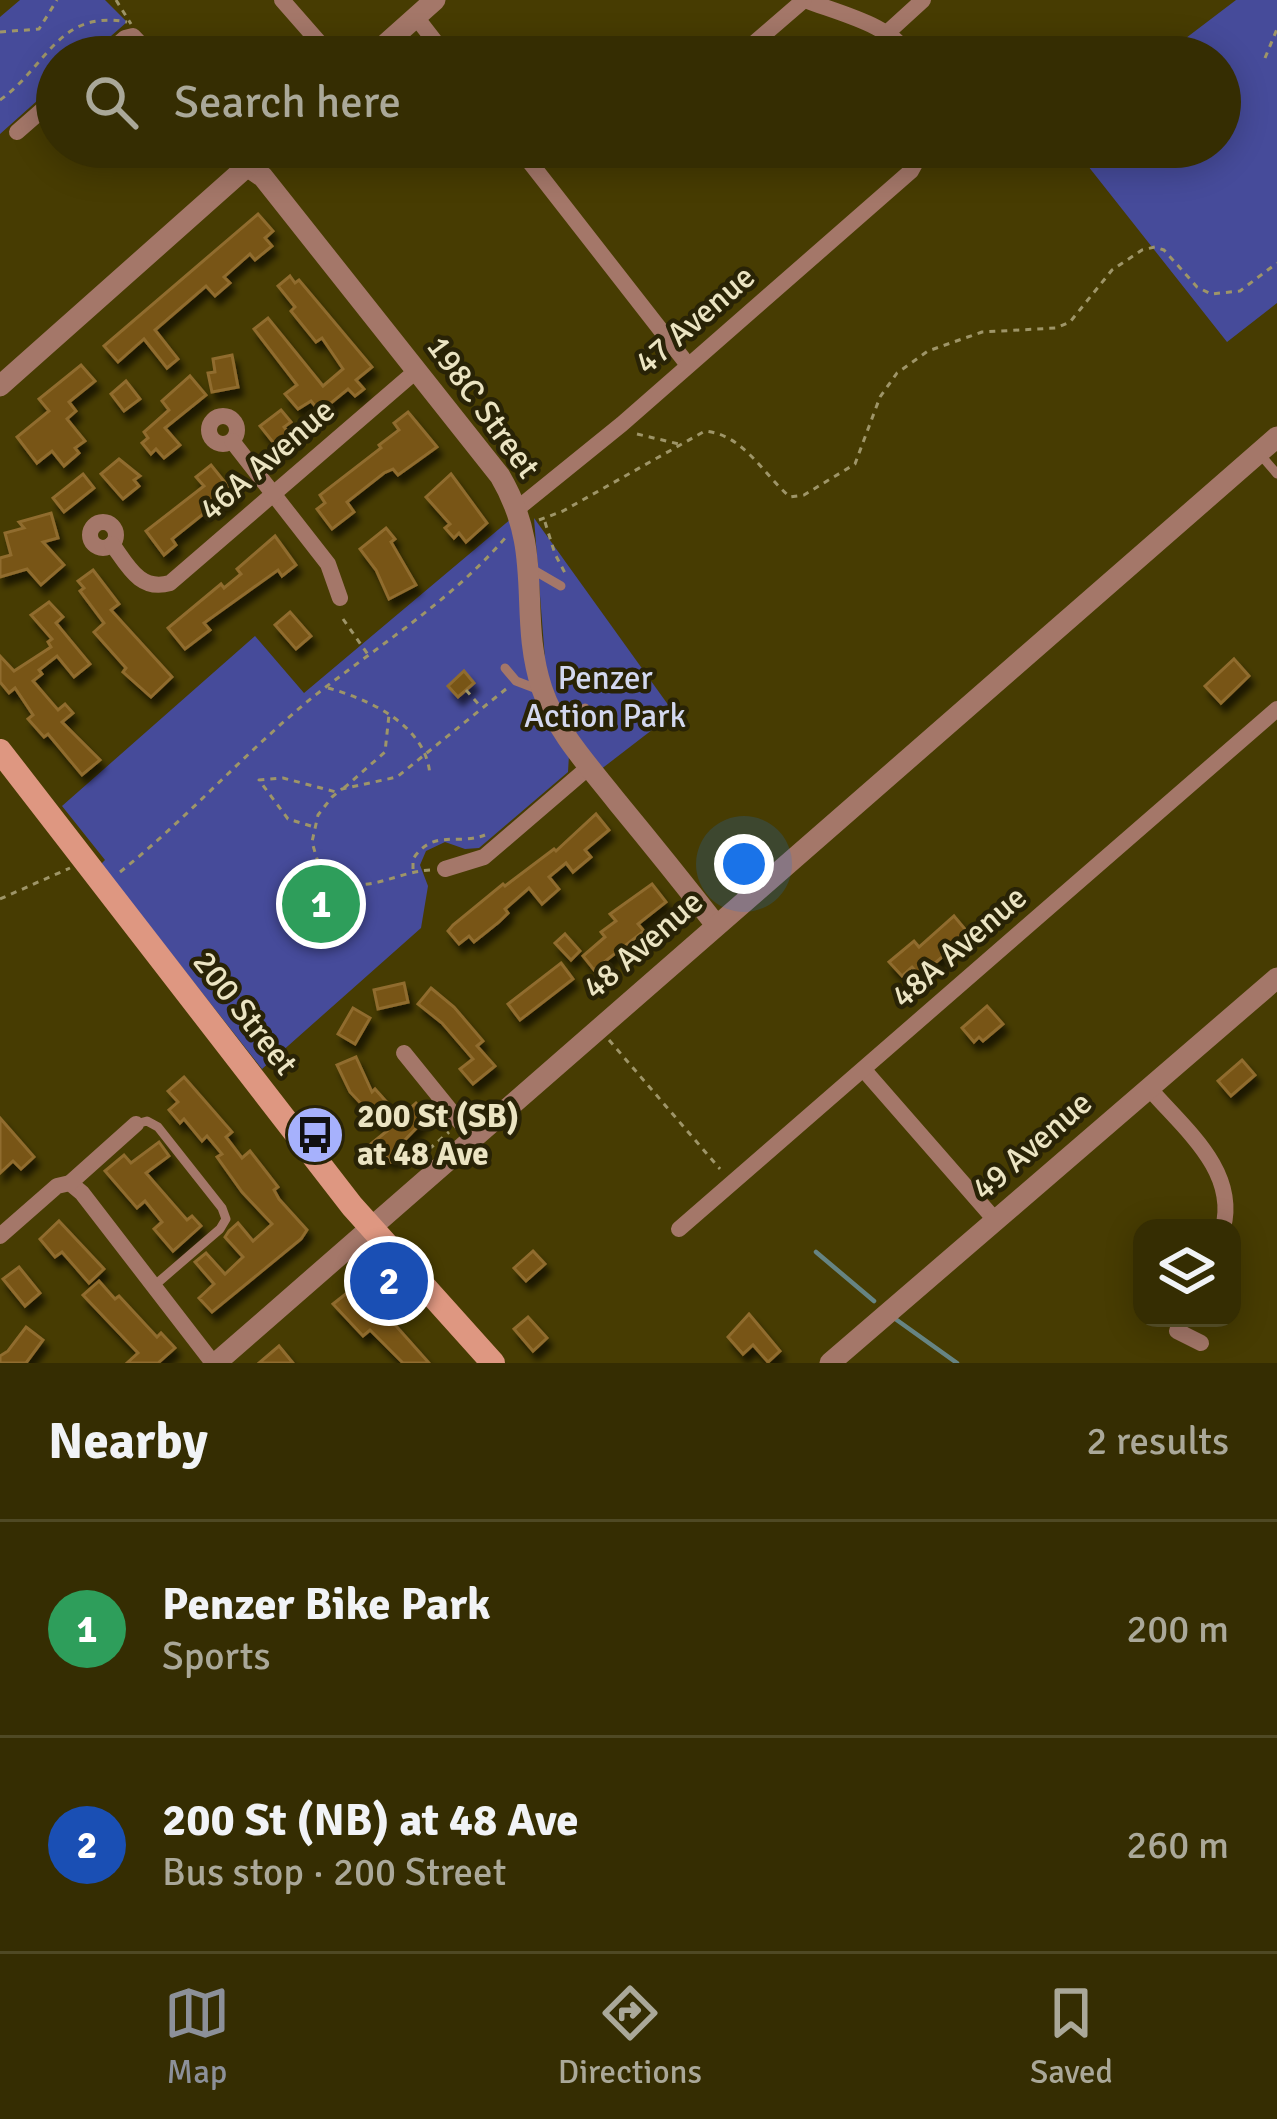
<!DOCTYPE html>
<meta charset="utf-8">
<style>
:root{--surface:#352d02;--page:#403911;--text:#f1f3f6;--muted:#aaa899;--line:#4f4924;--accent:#8c9099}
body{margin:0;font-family:Signika,sans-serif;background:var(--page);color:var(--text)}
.controls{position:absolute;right:36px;bottom:36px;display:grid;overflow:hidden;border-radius:24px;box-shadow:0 6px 30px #0003}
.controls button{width:108px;height:108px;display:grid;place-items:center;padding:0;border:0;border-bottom:3px solid var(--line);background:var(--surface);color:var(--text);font:60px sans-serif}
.you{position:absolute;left:744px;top:864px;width:42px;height:42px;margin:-30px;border:9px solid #fff;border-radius:50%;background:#1a73e8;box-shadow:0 0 0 18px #1a73e833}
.badge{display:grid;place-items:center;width:78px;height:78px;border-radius:50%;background:var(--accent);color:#fff;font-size:39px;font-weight:700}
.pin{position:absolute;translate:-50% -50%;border:6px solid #fff;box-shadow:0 3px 12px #0006}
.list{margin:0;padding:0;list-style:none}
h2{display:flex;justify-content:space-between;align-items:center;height:156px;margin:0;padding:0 48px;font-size:51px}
h2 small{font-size:39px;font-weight:400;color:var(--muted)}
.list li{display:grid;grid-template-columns:78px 1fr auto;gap:36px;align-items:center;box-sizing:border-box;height:216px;padding:0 48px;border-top:3px solid var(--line)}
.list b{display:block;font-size:45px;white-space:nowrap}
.list p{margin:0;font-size:39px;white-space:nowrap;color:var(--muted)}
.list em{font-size:39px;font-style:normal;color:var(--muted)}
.icon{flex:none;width:66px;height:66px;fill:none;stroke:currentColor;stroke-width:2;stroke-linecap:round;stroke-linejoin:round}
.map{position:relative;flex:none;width:1277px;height:1363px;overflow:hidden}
.search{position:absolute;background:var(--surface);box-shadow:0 6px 30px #0003;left:36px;right:36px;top:36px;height:132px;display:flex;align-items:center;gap:30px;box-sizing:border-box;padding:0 42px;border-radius:66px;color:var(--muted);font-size:45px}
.sheet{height:588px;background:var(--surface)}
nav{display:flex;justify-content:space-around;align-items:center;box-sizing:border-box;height:168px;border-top:3px solid var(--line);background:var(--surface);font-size:33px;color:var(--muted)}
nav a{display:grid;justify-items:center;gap:6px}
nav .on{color:var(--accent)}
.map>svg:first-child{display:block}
.green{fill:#464b9a}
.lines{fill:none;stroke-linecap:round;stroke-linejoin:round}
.stream{stroke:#668483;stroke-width:4.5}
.building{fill:#785514;stroke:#906c2f;stroke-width:3;filter:url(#shadow)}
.path{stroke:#9e9568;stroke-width:3;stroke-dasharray:6 6;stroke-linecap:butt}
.service{stroke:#a47769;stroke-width:9}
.minor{stroke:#a47769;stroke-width:16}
.tertiary{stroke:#a47769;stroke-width:21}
.secondary{stroke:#de9781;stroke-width:24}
.labels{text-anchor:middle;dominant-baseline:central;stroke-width:9;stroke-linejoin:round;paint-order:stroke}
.street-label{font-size:33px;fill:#ebe4c2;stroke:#292306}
.park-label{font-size:33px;fill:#d3d8f0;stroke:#292306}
.poi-label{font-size:33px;font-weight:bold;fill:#ebe4c2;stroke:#292306;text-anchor:start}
</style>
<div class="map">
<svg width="1277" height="1363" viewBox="0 0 1277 1363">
<defs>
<filter id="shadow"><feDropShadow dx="4.5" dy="8" stdDeviation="3" flood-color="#0009"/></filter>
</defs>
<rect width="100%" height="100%" fill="#473c02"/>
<g class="green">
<polygon points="20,0 105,0 127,22 87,57 57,57 57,83 0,134 0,17"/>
<polygon points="1236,0 1277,0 1277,303 1227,342 1073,147 1220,147 1220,57 1161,57"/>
<polygon points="534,518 674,713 600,770 561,710 546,672"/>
<polygon points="511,519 569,755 568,772 479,848 465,849 445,842 426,851 420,865 428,886 421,928 262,1069 101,864 105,860 62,806 255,636 304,693"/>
</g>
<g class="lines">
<g class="stream">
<polyline points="816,1252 874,1301"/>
<polyline points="894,1318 957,1363"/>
</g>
</g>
<g class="building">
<polygon points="258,214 273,231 265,238 272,246 255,260 250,254 224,277 230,283 215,296 206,286 155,330 178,359 167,368 144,339 118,362 104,346"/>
<polygon points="290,276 295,283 299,280 372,367 356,380 364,389 355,396 348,389 320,412 311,401 298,409 285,394 297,385 254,329 268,318 323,386 343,369 322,338 316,342 291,311 295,307 278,286"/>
<polygon points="232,355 238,387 212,392 208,373 215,372 213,359"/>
<polygon points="81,365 95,381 69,402 76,411 67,419 85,441 75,448 79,453 64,466 52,451 37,463 17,437 49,411 39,399"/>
<polygon points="190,376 206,395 165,428 180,445 164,458 156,449 151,454 142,443 148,438 144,432 169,410 162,401"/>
<polygon points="126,381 140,399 124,411 111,394"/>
<polygon points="281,410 291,422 284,427 294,440 280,451 260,426"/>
<polygon points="408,412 437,447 398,475 393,469 384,473 347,502 354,512 332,529 317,509 325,503 320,495 381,448 379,445 399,430 394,423"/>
<polygon points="119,459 140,476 134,480 139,486 123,499 101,474"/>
<polygon points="211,465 235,495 220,507 217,503 172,539 176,545 164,555 146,531 204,486 196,477"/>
<polygon points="83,474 94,488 64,512 53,498"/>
<polygon points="451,474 487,523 466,542 459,533 454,538 445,528 450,524 426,497"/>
<polygon points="51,513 58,538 43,542 64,565 41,585 27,569 0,577 0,558 11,555 5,533 24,528 19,522"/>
<polygon points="386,528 395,539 391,542 416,585 389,599 376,570 360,549"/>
<polygon points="275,536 296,565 282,576 278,570 204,623 210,630 185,649 168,628 221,584 224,588 241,574 237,569"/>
<polygon points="93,570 119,604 111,610 172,677 151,697 123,672 126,668 94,632 104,623 80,591 84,588 78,581"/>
<polygon points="49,602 63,617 56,623 90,664 74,677 57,656 39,670 42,674 33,681 58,710 65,704 73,713 62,722 100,760 82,775 48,734 44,737 28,719 33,715 15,688 9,693 0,682 0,656 14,671 51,647 48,642 52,639 31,615"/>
<polygon points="290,612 311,636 296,649 275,625"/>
<polygon points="1234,659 1249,676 1221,703 1205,686"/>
<polygon points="464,671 474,683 458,697 448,686"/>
<polygon points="596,814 609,830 585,850 591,857 573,872 566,863 549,877 559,889 542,904 529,888 505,909 508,913 499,922 474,942 469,936 459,944 448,931 453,925 503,884 505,886 554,849 556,851"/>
<polygon points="652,884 666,902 638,924 644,931 594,970 583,956 605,937 601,932 616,921 610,914"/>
<polygon points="954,916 969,934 920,976 912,967 902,976 889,962 914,941 919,947"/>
<polygon points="565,934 580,951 571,960 555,943"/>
<polygon points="561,963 573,979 520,1020 508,1004"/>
<polygon points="404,983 408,1002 378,1009 374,990"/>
<polygon points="431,988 454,1007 483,1041 477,1046 495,1066 473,1084 460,1069 473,1059 442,1023 418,1004"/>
<polygon points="987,1006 1003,1024 983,1041 979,1037 974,1042 962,1028"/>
<polygon points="353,1008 370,1018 355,1044 338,1034"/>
<polygon points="356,1057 372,1092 375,1089 400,1117 416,1103 428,1116 401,1144 406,1150 391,1162 386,1156 379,1161 367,1147 387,1131 350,1092 337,1065"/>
<polygon points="1242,1060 1255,1075 1231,1096 1218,1081"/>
<polygon points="184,1077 232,1132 226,1137 242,1158 250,1151 278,1187 274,1190 279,1199 307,1230 301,1239 212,1312 199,1298 214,1284 195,1262 206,1253 225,1274 243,1257 225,1237 229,1231 238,1223 253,1241 272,1224 242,1192 217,1157 222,1154 207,1136 202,1141 184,1119 180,1123 169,1110 178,1102 168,1091"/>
<polygon points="0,1118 34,1157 21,1169 13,1161 0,1173"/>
<polygon points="159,1142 169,1156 146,1173 187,1220 192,1216 201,1226 173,1251 154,1229 162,1222 145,1201 137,1208 105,1171 124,1155 131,1163"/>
<polygon points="59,1221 104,1269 89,1283 62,1252 55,1257 40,1239"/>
<polygon points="533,1251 545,1264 526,1281 514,1268"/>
<polygon points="19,1267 40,1293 25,1306 3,1279"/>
<polygon points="99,1281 115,1299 119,1296 157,1337 161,1333 175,1348 158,1363 127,1363 138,1353 83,1295"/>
<polygon points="357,1285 397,1327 429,1363 403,1363 370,1330 363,1336 333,1304"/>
<polygon points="749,1314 780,1351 768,1362 753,1345 743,1354 728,1337"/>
<polygon points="528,1317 547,1338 533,1351 514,1329"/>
<polygon points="26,1327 43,1340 26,1363 0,1363 0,1356 8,1351"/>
<polygon points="279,1346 293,1363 259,1363"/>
</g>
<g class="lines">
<g class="path">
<polyline points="116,0 131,24"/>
<polyline points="0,32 39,29 57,0"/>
<polyline points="1265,58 1277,29"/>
<path d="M 0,100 C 47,67 58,9 127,22"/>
<polyline points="637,434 679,444"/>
<path d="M 539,520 L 563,511 L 705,431 C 744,435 762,473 790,497 L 804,495 L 855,464 L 880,397 L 897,373 L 928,351 L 982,332 L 1056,328 L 1070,322 L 1112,270 L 1142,250 L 1155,247 L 1164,250 L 1197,287 L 1211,294 L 1240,291 L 1277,263"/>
<polyline points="545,522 555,554 565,573"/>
<polyline points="343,619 369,656"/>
<path d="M 328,688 C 371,700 427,726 430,776"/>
<polyline points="466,690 481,707"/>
<polyline points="344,788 385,752 389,715"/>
<polyline points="311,826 288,819 259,780 283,778 336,792"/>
<path d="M 413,869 L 413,859 C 434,828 456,846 485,835"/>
<path d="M 430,870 C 399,872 376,889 344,884 L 317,859 L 312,842 L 318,815 L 332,797 L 342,789 L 397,777 L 506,689"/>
<path d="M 120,872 C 188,818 245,752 313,697 C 379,645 451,601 506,537"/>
<polyline points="0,899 70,868"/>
<polyline points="609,1040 720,1169"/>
<polyline points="420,1157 449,1132"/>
</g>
<g class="service">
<polyline points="1259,453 1277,474"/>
<polyline points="530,568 561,586"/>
<polyline points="505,668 516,681 537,689"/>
<polyline points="570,734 585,708"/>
<polyline points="136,1124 147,1121 158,1127 222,1208 226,1219 220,1229 155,1285"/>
</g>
<g class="minor">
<polyline points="282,0 332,57"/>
<path d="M 805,0 C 832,11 900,27 907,57"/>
<polyline points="416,17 447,57"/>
<polyline points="888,32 923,0"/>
<polyline points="103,57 125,38 133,36 153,57"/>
<polyline points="738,57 804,0"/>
<polyline points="17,132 57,97"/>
<polyline points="228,147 247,166"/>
<polyline points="518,147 688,365"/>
<circle cx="223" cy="430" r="14"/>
<polyline points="232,441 328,564 340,598"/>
<polyline points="517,509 622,424 911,171 924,147"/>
<circle cx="103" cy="535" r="13"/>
<path d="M 112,544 C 128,566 140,592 170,583 L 416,371"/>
<polyline points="445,869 484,857 589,767"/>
<polyline points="404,1053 472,1137"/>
<polyline points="864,1070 996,1221"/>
<path d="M 1149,1088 C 1183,1128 1238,1170 1223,1228"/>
<polyline points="70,1183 82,1193 213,1363"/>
<polyline points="679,1229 1277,709"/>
<polyline points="0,1236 57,1186 70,1183 136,1124"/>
<polyline points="1183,1318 1177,1331 1201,1343"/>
</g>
<g class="tertiary">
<polyline points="371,57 435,0"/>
<path d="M 247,166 L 263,177 L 500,476 C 546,554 517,612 542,689 C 557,733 590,767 618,803 C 651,843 684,884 716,925"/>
<polyline points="0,386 269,147"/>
<polyline points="216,1363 1277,437"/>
<polyline points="830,1363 1277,978"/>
</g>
<polyline class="secondary" points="0,751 352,1206 493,1363"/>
</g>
<defs>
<symbol id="bus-disc" viewBox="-11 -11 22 22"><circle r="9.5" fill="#a6b1fc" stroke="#292306"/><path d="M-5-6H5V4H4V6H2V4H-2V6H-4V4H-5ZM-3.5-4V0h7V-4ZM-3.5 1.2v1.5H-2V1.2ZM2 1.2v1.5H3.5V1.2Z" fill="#111"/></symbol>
</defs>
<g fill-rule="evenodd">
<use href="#bus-disc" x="282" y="1102" width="66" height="66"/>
</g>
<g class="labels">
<g class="street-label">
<text transform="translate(695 320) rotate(-41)">47 Avenue</text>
<text transform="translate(483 407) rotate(54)">198C Street</text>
<text transform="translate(267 460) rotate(-41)">46A Avenue</text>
<text transform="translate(643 945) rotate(-41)">48 Avenue</text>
<text transform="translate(959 947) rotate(-41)">48A Avenue</text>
<text transform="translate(245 1013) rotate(52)">200 Street</text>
<text transform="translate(1032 1146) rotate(-41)">49 Avenue</text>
</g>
<g class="park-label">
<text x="605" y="678">Penzer<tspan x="605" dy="38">Action Park</tspan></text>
</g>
<g class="poi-label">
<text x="357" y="1116">200 St (SB)<tspan x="357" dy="38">at 48 Ave</tspan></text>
</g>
</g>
</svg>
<div class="controls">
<button><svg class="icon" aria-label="layers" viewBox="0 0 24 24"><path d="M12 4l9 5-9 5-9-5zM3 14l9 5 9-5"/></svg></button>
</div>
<div class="you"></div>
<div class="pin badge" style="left:321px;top:904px;background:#2e9e5b">1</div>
<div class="pin badge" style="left:389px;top:1281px;background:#1a4fb4">2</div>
<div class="search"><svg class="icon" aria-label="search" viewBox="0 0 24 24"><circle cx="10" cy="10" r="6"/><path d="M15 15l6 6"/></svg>Search here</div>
</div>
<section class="sheet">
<h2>Nearby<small>2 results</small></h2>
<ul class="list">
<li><span class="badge" style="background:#2e9e5b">1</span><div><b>Penzer Bike Park</b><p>Sports</p></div><em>200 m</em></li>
<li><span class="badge" style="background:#1a4fb4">2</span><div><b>200 St (NB) at 48 Ave</b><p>Bus stop · 200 Street</p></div><em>260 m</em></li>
</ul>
</section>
<nav>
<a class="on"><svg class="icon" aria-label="map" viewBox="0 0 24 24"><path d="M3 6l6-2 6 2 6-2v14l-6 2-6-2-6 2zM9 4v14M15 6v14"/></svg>Map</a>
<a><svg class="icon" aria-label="directions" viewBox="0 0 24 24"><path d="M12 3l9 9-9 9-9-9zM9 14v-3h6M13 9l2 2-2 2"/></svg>Directions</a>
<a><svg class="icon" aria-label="saved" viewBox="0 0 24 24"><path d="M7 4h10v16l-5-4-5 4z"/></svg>Saved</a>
</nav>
